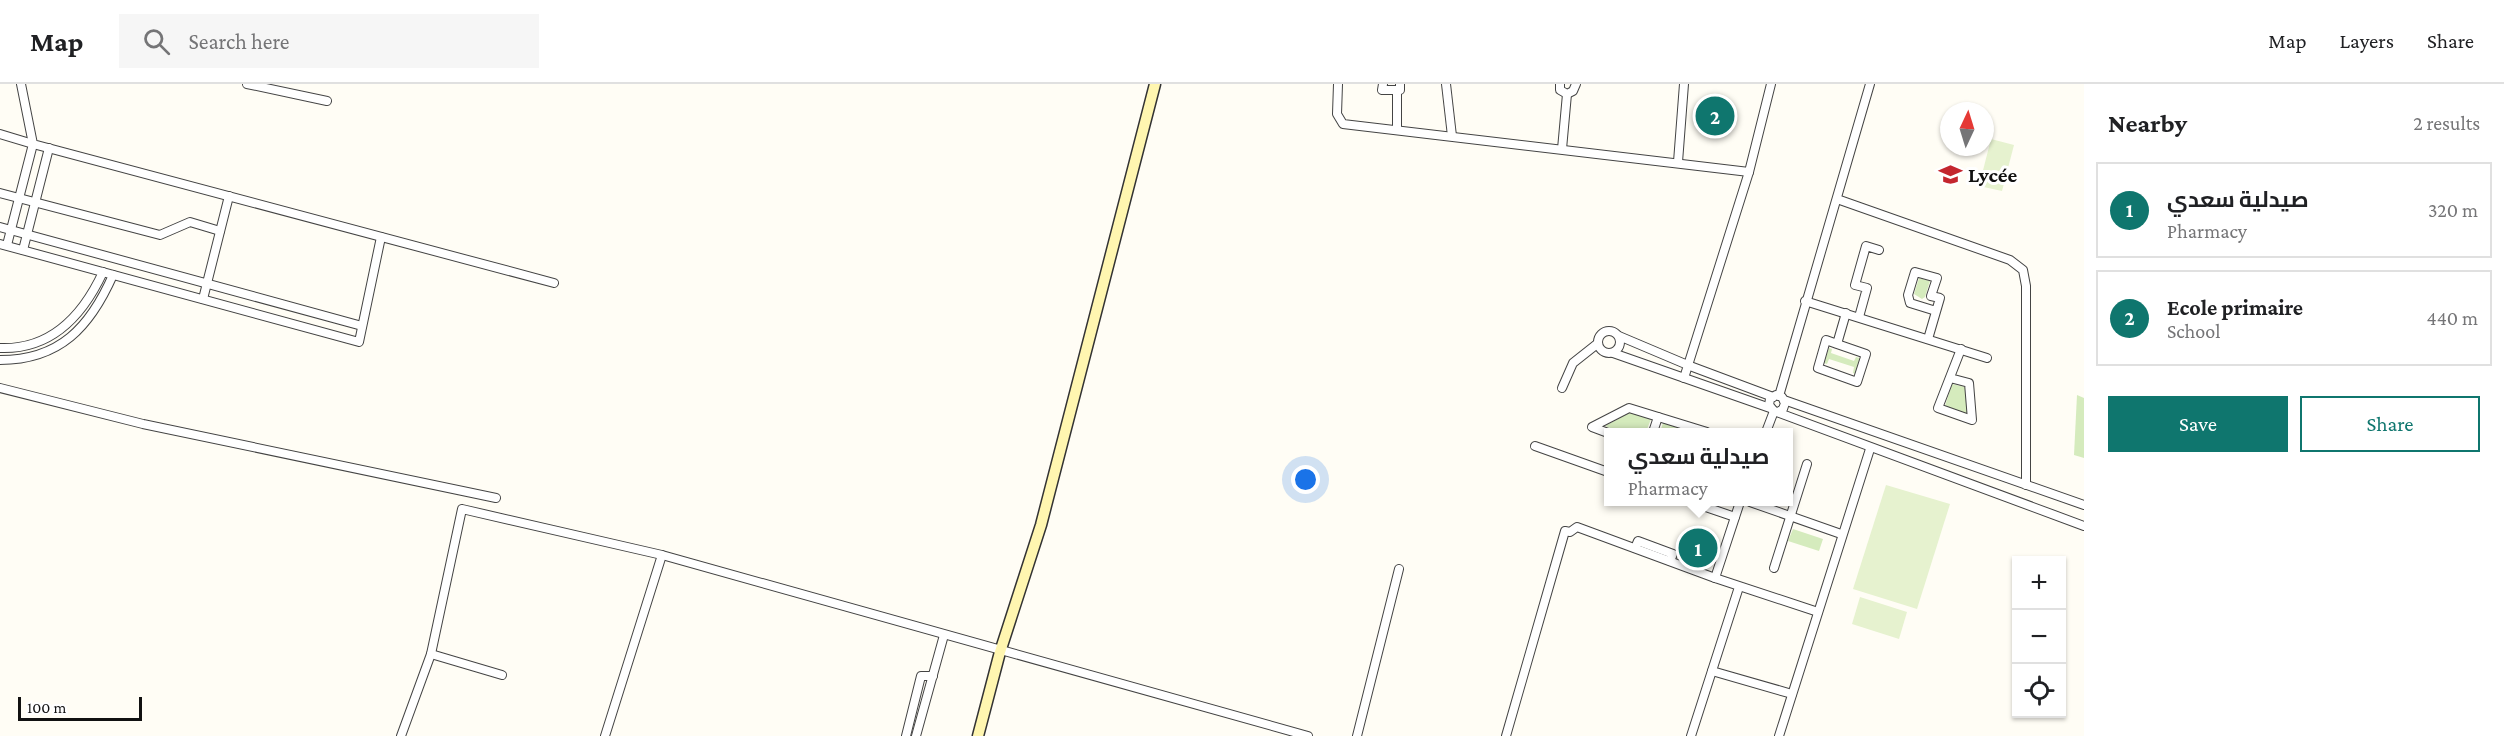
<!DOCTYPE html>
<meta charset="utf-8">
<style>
:root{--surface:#fff;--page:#f6f6f6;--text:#202124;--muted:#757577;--line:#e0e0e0;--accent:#0f766e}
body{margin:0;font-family:"Crimson Pro",Cairo,serif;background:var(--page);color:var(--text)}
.controls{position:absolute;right:18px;bottom:18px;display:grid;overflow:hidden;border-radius:0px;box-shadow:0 2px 4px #0004}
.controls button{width:54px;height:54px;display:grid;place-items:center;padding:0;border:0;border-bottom:2px solid var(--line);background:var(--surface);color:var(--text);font:30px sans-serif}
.compass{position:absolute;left:1940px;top:18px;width:54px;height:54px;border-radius:50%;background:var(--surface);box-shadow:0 2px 4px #0004;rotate:4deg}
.scale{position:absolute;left:18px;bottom:15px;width:124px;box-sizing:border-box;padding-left:6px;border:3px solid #111;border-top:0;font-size:16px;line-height:21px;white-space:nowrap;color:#111;-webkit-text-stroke:4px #fff;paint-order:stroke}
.you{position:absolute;left:1306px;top:396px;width:21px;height:21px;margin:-15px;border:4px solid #fff;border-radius:50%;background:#1a73e8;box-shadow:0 0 0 9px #1a73e833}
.badge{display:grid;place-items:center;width:39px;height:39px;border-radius:50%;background:var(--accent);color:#fff;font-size:20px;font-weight:700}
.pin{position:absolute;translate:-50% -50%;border:3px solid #fff;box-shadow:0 2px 6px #0006}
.popup{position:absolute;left:1604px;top:344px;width:189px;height:78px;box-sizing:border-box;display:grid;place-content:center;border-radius:0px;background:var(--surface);filter:drop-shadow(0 2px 4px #0005);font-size:20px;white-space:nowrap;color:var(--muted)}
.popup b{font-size:22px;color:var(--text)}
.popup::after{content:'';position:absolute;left:50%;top:100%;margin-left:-12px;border:12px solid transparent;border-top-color:var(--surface)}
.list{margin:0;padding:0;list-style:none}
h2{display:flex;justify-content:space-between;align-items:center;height:78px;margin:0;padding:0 24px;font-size:26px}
h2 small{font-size:20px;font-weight:400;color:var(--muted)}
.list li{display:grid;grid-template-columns:39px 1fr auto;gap:18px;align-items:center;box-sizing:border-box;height:96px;margin:0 12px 12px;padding:0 12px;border:2px solid var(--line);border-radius:0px}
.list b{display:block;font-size:22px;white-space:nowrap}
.list p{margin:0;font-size:20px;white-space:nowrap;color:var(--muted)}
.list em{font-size:20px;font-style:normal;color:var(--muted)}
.actions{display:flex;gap:12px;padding:18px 24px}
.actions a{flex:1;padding:14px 0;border:2px solid var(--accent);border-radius:0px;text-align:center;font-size:21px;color:var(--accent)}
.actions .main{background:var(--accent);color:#fff}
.icon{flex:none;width:33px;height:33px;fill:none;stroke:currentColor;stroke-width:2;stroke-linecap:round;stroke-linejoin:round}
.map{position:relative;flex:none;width:2084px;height:652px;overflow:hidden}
header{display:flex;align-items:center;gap:36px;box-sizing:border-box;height:84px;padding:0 30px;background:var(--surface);border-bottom:2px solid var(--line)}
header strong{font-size:28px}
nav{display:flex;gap:33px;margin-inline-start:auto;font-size:21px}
.search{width:420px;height:54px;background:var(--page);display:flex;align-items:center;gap:15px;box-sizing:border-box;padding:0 21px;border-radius:0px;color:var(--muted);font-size:22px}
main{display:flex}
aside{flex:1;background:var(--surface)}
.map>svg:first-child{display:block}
.green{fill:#d5ebbd}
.pitch{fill:#e6f2cf}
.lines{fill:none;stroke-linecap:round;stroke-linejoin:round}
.street-casing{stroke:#444;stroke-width:10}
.secondary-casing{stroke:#333;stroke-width:13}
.street{stroke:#fff;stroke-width:8}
.secondary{stroke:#fff6b0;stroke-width:10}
.labels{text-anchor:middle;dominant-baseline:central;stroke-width:6;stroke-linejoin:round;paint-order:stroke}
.poi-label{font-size:21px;font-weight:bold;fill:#111;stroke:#fff;text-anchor:start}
</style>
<header>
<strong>Map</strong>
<div class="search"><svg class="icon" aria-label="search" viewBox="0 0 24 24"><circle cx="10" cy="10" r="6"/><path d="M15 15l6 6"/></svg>Search here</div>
<nav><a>Map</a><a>Layers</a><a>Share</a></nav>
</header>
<main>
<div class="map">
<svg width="2084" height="652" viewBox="0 0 2084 652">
<rect width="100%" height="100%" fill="#fffdf5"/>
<g class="green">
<polygon points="1919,194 1930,197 1925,213 1922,215 1914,210"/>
<polygon points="1829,264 1832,265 1831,269 1854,277 1856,273 1860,274 1855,290 1853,289 1854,283 1829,275 1827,280 1824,279"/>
<polygon points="1952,300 1965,303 1968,330 1945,322"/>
<polygon points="2077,311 2084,314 2084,374 2074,371"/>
<polygon points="1631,328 1651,335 1646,348 1620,348 1605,342"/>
<polygon points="1663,339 1692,348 1660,348"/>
<polygon points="1793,445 1823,455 1819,467 1788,457"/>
</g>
<g class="pitch">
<polygon points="1991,55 2014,61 2002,107 1979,102"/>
<polygon points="1886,401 1950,420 1917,525 1853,505"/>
<polygon points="1860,513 1907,528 1899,555 1852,540"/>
</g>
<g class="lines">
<defs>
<g id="street">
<polyline points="21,0 33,60 554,199"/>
<polyline points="247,0 327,17"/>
<polyline points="1338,0 1337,30 1343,40 1749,88 1771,0"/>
<polyline points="1383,0 1382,6 1400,6 1400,0"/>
<polyline points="1446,0 1452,52"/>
<polyline points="1560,0 1560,6 1567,10 1573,7 1576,0"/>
<polyline points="1397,6 1397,46"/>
<polyline points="0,50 33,60 7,161"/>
<polyline points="1562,65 1567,10"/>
<polyline points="1678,78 1684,0"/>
<polyline points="0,109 160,151 190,138 220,147"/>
<polyline points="1837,115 2010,176 2023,186 2026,202 2026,401"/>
<polyline points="0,143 362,242"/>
<polyline points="0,160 359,258 381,153"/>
<polyline points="23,166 49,64"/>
<polyline points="203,215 229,112"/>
<polyline points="1805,217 1987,274"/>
<polyline points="1859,233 1867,204 1855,201 1866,162 1879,166"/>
<circle cx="1609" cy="258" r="11"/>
<polyline points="1619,252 1690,282 1773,313"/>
<polyline points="1928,255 1940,214 1931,212 1937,194 1915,188 1908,211 1910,219 1936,227"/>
<polyline points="1837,260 1866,270 1857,298 1818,284 1826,256 1837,260 1846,229"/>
<path d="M 0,264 C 52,266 83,231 103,188"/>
<polyline points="1613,269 1770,324"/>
<path d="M 0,276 C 60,276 90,243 113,191"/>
<polyline points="1684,294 1749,88"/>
<polyline points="1950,294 1969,299 1972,336 1938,324 1961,265"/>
<polyline points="0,304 143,340 496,414"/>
<polyline points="1562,304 1573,279 1597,260"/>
<polyline points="1779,312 1870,0"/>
<polyline points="1784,316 2084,421"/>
<polyline points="1778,328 1783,325 1785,319 1782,313 1776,311 1770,315 1769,321 1774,327 2084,442"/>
<polyline points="1653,348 1658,333"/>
<polyline points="1766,348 1774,327"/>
<polyline points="1608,349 1592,343 1629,324 1707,348"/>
<polyline points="1535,362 1608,388"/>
<polyline points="1691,418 1735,433"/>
<polyline points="1740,418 1715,494 1818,528"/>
<polyline points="1750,418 1841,450"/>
<polyline points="1635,464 1638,457 1673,470 1670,477"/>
<polyline points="1774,484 1807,380"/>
<polyline points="431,570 502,591"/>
<polyline points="1712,587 1792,610"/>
<polyline points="401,652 431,570 462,425 662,471 1308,652"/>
<polyline points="605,652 662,471"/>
<polyline points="906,652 921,592 933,592"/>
<polyline points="916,652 944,551"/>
<polyline points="1357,652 1399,485"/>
<polyline points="1506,652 1565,447 1570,448 1577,443 1715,494"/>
<polyline points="1691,652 1739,503"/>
<polyline points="1779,652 1870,365"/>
</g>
<polyline id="secondary" points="978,652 1000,568 1041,441 1155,0"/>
</defs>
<use href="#street" class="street-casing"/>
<use href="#secondary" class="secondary-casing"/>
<use href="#street" class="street"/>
<use href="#secondary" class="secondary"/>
</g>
<defs>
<symbol id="school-bare" viewBox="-9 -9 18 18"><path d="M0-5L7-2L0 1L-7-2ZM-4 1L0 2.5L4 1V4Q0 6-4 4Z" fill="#c4262e" stroke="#fff" stroke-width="2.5" paint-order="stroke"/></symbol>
</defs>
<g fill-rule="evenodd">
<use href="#school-bare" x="1934" y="74" width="33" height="33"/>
</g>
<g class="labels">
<g class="poi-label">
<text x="1968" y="91">Lycée</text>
</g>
</g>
</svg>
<div class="controls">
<button>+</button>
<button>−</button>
<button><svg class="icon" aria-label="locate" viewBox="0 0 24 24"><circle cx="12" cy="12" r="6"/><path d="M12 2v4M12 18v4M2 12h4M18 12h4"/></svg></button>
</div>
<svg class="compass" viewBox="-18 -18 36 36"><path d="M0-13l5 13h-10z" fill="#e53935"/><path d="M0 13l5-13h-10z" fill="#757577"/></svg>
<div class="scale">100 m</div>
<div class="you"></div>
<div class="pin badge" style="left:1698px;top:464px">1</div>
<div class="popup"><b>صيدلية سعدي</b>Pharmacy</div>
<div class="pin badge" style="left:1715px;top:32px">2</div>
</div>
<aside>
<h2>Nearby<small>2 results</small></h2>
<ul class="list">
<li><span class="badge">1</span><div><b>صيدلية سعدي</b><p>Pharmacy</p></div><em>320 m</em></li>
<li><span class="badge">2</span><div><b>Ecole primaire</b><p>School</p></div><em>440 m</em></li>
</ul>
<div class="actions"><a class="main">Save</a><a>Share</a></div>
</aside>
</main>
